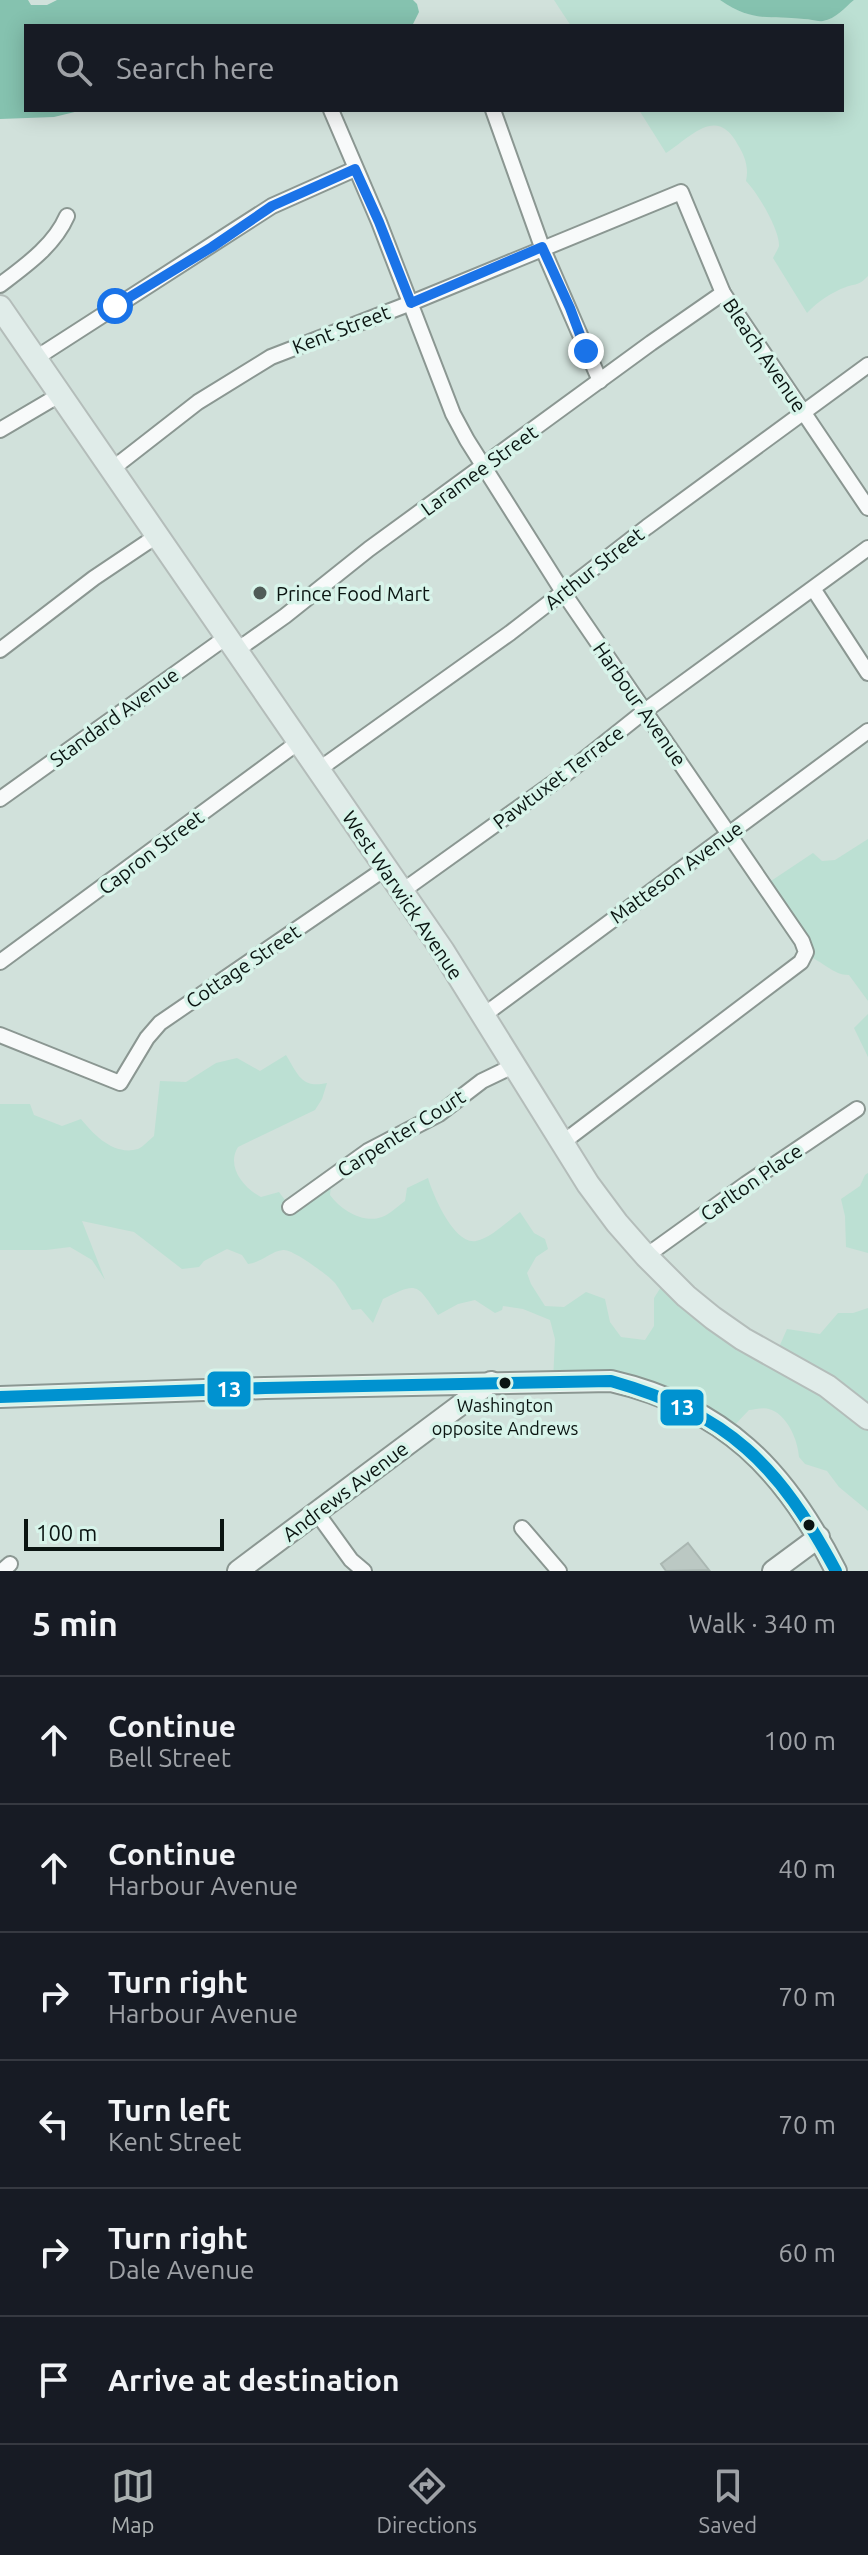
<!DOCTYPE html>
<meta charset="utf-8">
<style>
:root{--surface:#171b24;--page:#20242c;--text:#f1f3f6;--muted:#9ea1a6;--line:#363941;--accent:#a9afaf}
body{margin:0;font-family:Ubuntu,sans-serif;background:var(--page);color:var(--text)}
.scale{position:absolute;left:24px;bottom:20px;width:200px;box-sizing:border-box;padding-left:8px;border:4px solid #0a1411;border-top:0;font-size:22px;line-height:28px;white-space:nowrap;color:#0a1411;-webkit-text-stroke:6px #d8f4ea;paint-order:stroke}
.stop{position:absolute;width:24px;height:24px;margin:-18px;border:6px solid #1a73e8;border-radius:50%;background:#fff}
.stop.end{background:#1a73e8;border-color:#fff;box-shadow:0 2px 8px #0008}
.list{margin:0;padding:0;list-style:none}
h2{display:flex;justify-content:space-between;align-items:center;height:104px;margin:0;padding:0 32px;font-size:34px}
h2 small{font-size:26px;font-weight:400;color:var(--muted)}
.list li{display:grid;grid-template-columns:52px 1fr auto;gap:24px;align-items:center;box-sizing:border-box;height:128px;padding:0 32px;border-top:2px solid var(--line)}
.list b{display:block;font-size:30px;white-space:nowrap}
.list p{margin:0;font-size:26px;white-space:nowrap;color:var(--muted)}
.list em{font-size:26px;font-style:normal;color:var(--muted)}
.icon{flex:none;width:44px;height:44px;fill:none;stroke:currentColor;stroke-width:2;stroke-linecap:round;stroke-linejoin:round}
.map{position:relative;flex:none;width:868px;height:1571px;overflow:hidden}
.search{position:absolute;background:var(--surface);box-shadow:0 4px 20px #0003;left:24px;right:24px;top:24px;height:88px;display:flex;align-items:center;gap:20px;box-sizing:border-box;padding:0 28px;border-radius:0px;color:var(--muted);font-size:30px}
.sheet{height:872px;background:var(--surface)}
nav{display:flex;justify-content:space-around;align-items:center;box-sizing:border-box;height:112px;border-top:2px solid var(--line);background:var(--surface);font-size:22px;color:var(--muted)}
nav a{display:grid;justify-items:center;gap:4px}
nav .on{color:var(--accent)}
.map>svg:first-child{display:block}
.green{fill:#bce0d3}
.water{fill:#85c2af}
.building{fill:#bbc8c3;stroke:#aab7b2;stroke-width:2}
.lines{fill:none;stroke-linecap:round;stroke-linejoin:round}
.street-casing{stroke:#8b9792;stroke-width:18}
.secondary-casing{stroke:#8b9792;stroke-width:24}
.primary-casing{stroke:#b4bdba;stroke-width:26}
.street{stroke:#f8fafa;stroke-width:14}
.secondary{stroke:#ecf3f1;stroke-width:20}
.primary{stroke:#e0ece9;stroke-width:22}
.bus-1-casing{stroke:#d8f4ea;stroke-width:18}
.bus-1{stroke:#0092d0;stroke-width:12}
.route{stroke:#1a73e8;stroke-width:10}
.poi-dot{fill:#505c58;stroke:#d8f4ea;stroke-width:3}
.bus-dot{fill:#0a1411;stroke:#d8f4ea;stroke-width:3}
.labels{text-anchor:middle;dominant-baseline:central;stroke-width:7;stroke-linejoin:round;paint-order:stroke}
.bus-label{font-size:18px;fill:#0a1411;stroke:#d8f4ea}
.street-label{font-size:20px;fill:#0a1411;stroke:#d8f4ea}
.poi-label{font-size:20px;fill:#0a1411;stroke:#d8f4ea;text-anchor:start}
.line-badge{stroke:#d8f4ea;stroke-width:3}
.badge-label{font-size:22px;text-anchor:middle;font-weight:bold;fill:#fff}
</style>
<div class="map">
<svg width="868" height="1571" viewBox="0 0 868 1571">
<rect width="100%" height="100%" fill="#d1e1db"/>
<g class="green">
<path d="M 554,0 L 720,0 C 753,23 768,15 804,19 C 810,19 817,22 823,21 C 836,19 844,8 854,0 L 868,0 L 868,276 C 858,286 858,283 846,287 C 832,292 817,302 807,313 L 773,258 C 774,256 778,249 779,246 C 780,230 757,192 746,181 C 749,168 745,156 738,145 C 717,105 692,136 666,153 L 639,110 L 842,110 L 842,26 L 571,26 Z"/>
<path d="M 868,839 L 868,1005 L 868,1001 L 849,975 C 832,975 824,961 805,955 L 765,885 L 813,853 L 822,861 L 835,860 Z"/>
<polygon points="868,1014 868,1057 854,1028"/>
<path d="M 286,1055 C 298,1074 301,1089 327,1083 L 322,1099 L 315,1110 L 238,1147 C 226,1166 243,1188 261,1197 L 279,1192 L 290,1207 L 331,1186 L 330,1195 C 341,1210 363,1224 382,1217 C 390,1214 398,1206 405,1201 L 407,1188 L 428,1178 C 433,1195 454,1245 476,1241 C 491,1238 508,1221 520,1212 L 534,1233 L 545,1239 L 548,1249 L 536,1257 L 527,1273 L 531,1284 L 545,1306 L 564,1307 L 586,1292 L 605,1299 L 610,1322 L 621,1337 L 645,1340 L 654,1326 L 654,1298 L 666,1279 L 776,1354 L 787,1329 L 820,1334 L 838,1313 L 853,1313 L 868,1308 L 868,1511 L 839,1487 L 827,1471 L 805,1464 L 799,1457 C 798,1440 787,1414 769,1409 C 763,1407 754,1410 749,1410 L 728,1432 L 661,1396 L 553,1381 L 555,1339 L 550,1320 L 523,1309 L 503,1306 L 502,1310 L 495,1313 L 475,1300 L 458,1304 L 438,1315 C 416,1283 418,1282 383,1299 L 373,1323 L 361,1309 L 352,1310 C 346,1301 341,1291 335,1283 C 329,1276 292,1248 283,1250 C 271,1251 263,1262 248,1264 L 242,1255 L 227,1249 L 204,1261 L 199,1267 L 182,1269 L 134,1232 L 82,1221 L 105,1280 L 92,1260 L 70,1247 L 46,1250 L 0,1250 L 0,1104 L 30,1104 L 34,1115 L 62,1126 L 81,1119 C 94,1135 114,1156 138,1149 C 143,1147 149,1140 154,1136 L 160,1081 L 186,1082 L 216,1063 L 237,1058 L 260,1071 Z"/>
<polygon points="868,1173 868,1253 846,1247 845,1216 841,1199 860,1186 865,1175"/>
</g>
<g class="water">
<polygon points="0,0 28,0 31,5 47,5 57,0 413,0 417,4 419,12 412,26 26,26 26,110 83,110 54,117 0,119"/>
<path d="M 720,0 L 854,0 C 844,8 836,19 823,21 C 817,22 810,19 804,19 C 768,15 753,23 720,0 Z"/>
</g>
<polygon class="building" points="688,1543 709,1570 666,1571 661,1564"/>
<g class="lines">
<defs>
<g id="street">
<polyline points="331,110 379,222 453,414 467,440 563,592 802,941 806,952 801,962 562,1143"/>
<polyline points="493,110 542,247 600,381"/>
<path d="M 0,285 C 25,266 54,246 67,216"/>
<polyline points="36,358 272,206 355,169"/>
<polyline points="0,430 61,394"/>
<polyline points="112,469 198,402 271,357 411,303 681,192 723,293 868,508"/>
<polyline points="814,590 868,673"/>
<polyline points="0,650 94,578 158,535"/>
<polyline points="237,650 285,616 369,549 651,343 723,293"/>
<polyline points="318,770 510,633 647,527 868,365"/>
<polyline points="0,799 228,636"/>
<polyline points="401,892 567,773 646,710 868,548"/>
<polyline points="0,962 300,741"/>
<polyline points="484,1015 868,731"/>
<polyline points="0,1035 120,1083 147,1038 160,1023 386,868"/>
<polyline points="290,1207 368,1151 439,1114 482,1081 515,1065"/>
<polyline points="646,1256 746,1184 857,1109"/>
<polyline points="317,1513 351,1560 364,1571"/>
<polyline points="522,1528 559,1571"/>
<polyline points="2,1571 10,1564"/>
</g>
<g id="secondary">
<path d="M 0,1397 L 265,1388 L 611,1381 C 724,1407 785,1470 836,1571"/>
<polyline points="238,1571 491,1382"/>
<polyline points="773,1571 819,1537"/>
</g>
<polyline id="primary" points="0,307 443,951 588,1184 617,1223 646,1256 686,1296 713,1318 743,1339 827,1386 868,1418"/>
</defs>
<use href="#street" class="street-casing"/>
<use href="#secondary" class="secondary-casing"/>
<use href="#primary" class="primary-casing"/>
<use href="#street" class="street"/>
<use href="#secondary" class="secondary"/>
<use href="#primary" class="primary"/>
<defs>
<path id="bus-1" d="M 0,1397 L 265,1388 L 611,1381 C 730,1415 778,1464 836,1571"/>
</defs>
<use href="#bus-1" class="bus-1-casing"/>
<use href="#bus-1" class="bus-1"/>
</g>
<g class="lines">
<polyline class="route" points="115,306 212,247 272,206 355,169 379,222 411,303 542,247 570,308 586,351"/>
</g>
<circle class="poi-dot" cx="260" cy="593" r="8"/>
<g class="bus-dot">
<circle cx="505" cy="1383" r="7"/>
<circle cx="809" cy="1525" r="7"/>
</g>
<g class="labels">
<g class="bus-label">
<text x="505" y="1405">Washington<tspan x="505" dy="23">opposite Andrews</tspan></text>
</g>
<g class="street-label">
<text transform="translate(341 329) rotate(-21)">Kent Street</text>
<text transform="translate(765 355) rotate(56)">Bleach Avenue</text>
<text transform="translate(479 470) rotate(-36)">Laramee Street</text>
<text transform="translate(594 568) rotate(-38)">Arthur Street</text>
<text transform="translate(640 704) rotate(55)">Harbour Avenue</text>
<text transform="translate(114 717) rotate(-36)">Standard Avenue</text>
<text transform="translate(558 777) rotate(-37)">Pawtuxet Terrace</text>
<text transform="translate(151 852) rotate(-37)">Capron Street</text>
<text transform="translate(676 872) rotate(-36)">Matteson Avenue</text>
<text transform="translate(403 895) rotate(56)">West Warwick Avenue</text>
<text transform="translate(243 966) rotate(-34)">Cottage Street</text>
<text transform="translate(401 1133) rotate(-32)">Carpenter Court</text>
<text transform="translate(751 1182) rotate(-35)">Carlton Place</text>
<text transform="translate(345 1491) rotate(-37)">Andrews Avenue</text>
</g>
<g class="poi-label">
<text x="276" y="593">Prince Food Mart</text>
</g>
</g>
<g class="line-badge">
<rect x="206" y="1370" width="46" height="38" rx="8" fill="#0092d0"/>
<rect x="659" y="1388" width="46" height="39" rx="8" fill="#0092d0"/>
</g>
<g class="badge-label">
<text x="229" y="1397">13</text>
<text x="682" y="1415">13</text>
</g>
</svg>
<div class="scale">100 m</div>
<div class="stop" style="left:115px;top:306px"></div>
<div class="stop end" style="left:586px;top:351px"></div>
<div class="search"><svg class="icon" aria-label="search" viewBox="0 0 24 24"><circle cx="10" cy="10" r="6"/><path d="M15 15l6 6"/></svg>Search here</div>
</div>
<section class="sheet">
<h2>5 min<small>Walk · 340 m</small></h2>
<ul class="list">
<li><svg class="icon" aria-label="ahead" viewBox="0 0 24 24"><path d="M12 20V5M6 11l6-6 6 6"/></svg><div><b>Continue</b><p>Bell Street</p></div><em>100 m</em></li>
<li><svg class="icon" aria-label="ahead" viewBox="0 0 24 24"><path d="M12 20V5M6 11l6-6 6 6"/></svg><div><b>Continue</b><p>Harbour Avenue</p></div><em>40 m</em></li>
<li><svg class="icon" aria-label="right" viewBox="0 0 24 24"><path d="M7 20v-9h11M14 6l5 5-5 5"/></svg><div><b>Turn right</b><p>Harbour Avenue</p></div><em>70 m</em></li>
<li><svg class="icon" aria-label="left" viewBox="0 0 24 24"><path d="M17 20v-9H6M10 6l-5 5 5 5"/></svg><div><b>Turn left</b><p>Kent Street</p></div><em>70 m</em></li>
<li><svg class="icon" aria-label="right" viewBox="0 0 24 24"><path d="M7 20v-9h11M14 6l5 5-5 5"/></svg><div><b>Turn right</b><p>Dale Avenue</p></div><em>60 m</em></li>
<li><svg class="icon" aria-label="arrive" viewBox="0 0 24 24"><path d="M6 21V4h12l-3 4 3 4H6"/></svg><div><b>Arrive at destination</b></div></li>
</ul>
</section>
<nav>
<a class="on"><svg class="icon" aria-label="map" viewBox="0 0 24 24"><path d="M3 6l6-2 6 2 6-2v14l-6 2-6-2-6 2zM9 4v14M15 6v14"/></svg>Map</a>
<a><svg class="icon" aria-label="directions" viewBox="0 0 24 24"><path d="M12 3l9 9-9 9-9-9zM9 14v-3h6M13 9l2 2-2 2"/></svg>Directions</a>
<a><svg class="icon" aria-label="saved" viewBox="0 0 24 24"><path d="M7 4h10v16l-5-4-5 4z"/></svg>Saved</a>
</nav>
